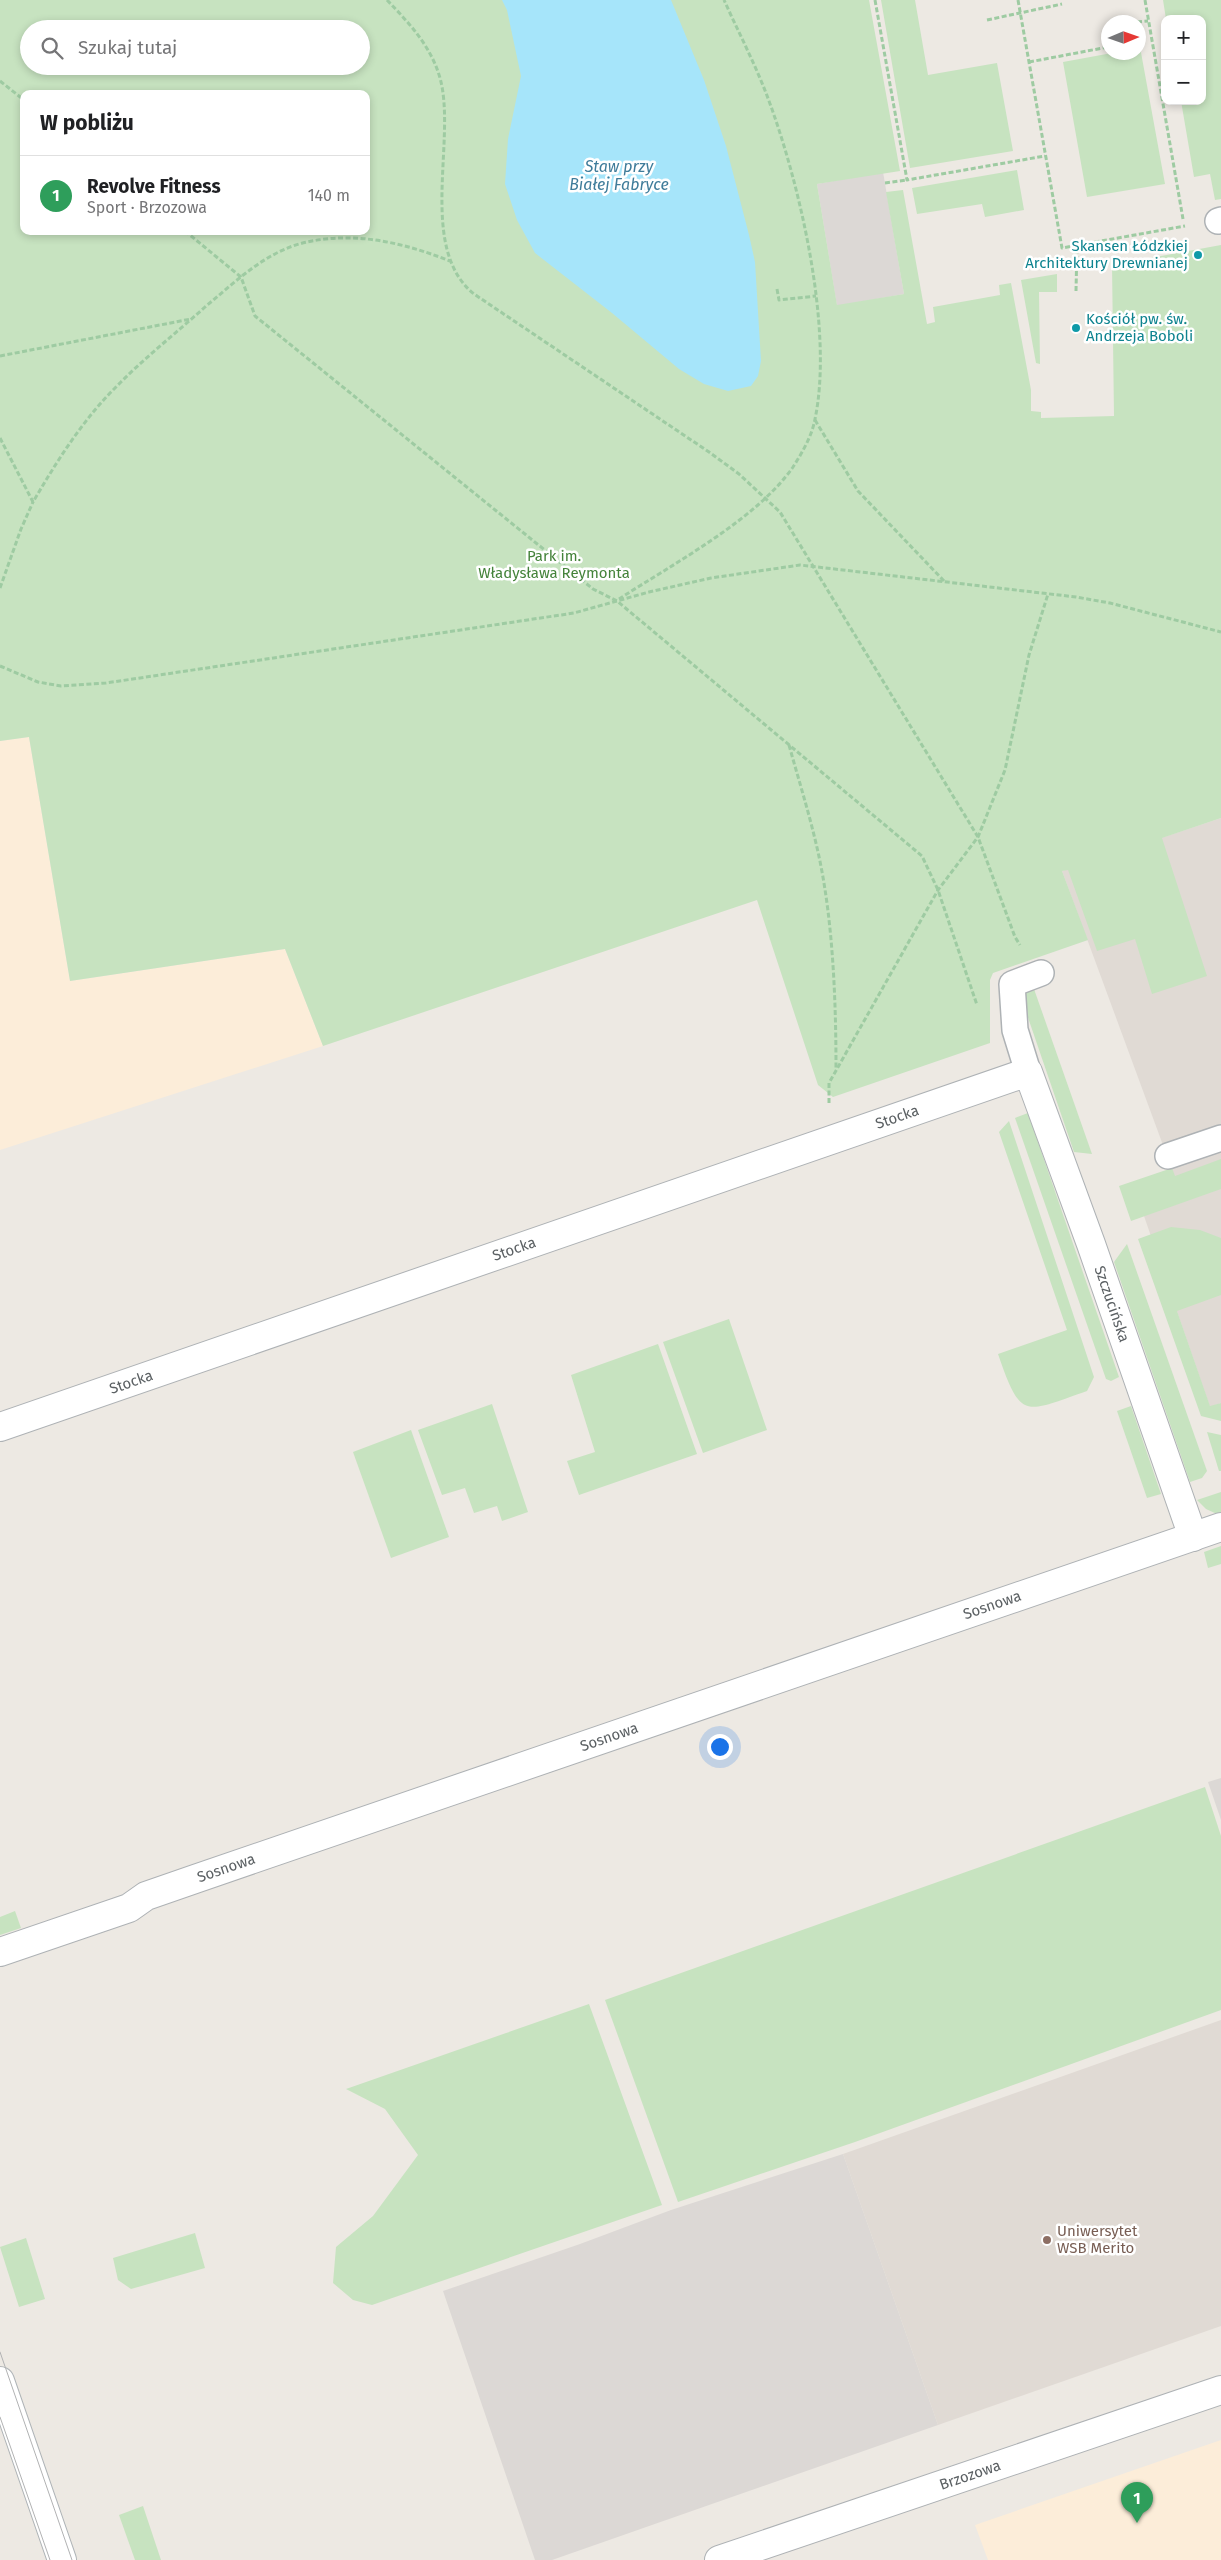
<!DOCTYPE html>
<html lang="pl">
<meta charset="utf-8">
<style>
:root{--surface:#fff;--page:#f6f6f6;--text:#202124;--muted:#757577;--line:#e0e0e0;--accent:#df3749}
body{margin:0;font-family:"Fira Sans",sans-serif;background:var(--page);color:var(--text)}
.controls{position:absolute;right:15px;top:15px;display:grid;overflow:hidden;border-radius:10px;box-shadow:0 2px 8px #0003}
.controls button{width:45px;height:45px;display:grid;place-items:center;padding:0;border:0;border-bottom:1px solid var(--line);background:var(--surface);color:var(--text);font:25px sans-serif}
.compass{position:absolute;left:1101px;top:15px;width:45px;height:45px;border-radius:50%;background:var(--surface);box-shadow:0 2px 8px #0003;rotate:88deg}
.you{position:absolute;left:719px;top:1746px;width:18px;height:18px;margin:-12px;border:4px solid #fff;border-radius:50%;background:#1a73e8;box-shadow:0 0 0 8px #1a73e833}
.badge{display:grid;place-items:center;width:32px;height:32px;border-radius:50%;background:var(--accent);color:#fff;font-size:16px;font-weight:700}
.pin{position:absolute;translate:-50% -41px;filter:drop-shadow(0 1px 2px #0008)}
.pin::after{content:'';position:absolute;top:26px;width:18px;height:15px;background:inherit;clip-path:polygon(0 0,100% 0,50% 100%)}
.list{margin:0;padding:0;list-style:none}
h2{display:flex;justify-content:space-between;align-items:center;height:65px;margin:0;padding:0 20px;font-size:21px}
h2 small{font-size:16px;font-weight:400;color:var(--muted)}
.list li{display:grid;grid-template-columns:32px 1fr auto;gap:15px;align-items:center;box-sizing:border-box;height:80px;padding:0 20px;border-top:1px solid var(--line)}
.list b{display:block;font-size:19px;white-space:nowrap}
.list p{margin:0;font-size:16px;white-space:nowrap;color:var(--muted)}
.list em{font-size:16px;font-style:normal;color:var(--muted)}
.icon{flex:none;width:28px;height:28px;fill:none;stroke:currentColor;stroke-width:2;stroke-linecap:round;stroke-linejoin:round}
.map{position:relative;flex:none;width:1221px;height:2560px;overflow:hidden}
.search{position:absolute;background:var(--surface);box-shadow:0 2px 8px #0003;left:20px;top:20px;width:350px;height:55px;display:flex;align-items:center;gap:12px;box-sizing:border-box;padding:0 18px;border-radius:28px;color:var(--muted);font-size:19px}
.panel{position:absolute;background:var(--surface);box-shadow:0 2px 8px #0003;left:20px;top:90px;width:350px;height:145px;border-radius:10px}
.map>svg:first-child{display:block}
.commercial{fill:#fcedd9}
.industrial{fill:#dcd8d5}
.education{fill:#e0dad4}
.green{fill:#c7e3c0;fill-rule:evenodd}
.water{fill:#a6e5fa}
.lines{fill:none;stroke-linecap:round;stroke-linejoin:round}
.lane-casing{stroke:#aeb2b5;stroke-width:28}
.street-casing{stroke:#aeb2b5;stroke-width:30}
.secondary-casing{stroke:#afb4b7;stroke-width:30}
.path{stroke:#9ecba2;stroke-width:3;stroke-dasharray:5 2.5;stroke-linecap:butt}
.lane{stroke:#fff;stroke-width:25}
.street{stroke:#fff;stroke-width:28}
.secondary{stroke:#fff;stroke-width:28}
.tram{stroke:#b1b2b3;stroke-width:1}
.culture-dot{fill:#0f9aa8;stroke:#fff;stroke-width:2}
.education-dot{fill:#8d6e63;stroke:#fff;stroke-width:2}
.labels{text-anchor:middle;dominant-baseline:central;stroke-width:5;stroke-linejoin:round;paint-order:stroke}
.culture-label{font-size:15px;fill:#0d838f;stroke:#fff;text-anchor:end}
.park-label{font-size:15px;fill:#44833a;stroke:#fff}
.street-label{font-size:15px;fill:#5b6063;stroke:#fff}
.education-label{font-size:15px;fill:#785e54;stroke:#fff;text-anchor:start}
.water-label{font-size:16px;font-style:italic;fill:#3f7c9a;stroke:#fff}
</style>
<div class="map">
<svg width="1221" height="2560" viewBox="0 0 1221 2560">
<rect width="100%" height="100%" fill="#ede9e3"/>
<g class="commercial">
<polygon points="29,737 70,981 285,949 323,1046 0,1150 0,741"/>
<polygon points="1221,2440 1221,2560 988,2560 975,2525"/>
</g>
<g class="industrial">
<polygon points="883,172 904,294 837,306 817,184"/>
<polygon points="1221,1778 1221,1820 1208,1782"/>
<polygon points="843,2154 938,2425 552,2560 535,2560 443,2291 580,2244 671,2210"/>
</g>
<g class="education">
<polygon points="1221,818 1221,1403 1210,1407 1144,1216 1174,1175 1062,871"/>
<polygon points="1221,2020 1221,2326 938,2425 843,2154"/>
</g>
<g class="green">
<path d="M 0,0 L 869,0 L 900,171 L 817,184 L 837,305 L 904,294 L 886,192 L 903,190 L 927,324 L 935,322 L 933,307 L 1000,295 L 999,285 L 1011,283 L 1031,390 L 1031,411 L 1041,412 L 1041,418 L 1114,416 L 1112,265 L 1221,245 L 1221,818 L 1162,838 L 1207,976 L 1152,994 L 1135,939 L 1097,951 L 1068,870 L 1062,871 L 1088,940 L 993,973 L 990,980 L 990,1043 L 833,1097 L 818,1085 L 757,900 L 323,1046 L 285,949 L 70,981 L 29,737 L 0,741 ZM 29,29 L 361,29 L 361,66 L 29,66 ZM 24,94 L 366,94 L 366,231 L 24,231 Z"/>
<polygon points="881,0 915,0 928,75 997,63 1013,151 910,168"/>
<polygon points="1163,0 1221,0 1221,199 1215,200 1210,174 1194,177 1181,101 1202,101 1202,19 1166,19"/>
<polygon points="1140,47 1165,184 1087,197 1063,62 1112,53 1138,52"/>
<polygon points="1017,170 1024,210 985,217 982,204 917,214 912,188"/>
<polygon points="1057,274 1057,292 1039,292 1040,364 1036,363 1021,280"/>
<polygon points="1034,989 1092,1154 1074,1152 1022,1000 1023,993"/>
<polygon points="1028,1113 1119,1377 1111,1381 1106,1379 1015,1118"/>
<path d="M 1009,1121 L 1094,1377 L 1087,1391 C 1024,1413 1021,1421 998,1354 L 1067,1330 L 999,1132 Z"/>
<polygon points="1221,1159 1221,1189 1131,1221 1119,1186 1172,1168 1175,1176"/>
<polygon points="1171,1227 1200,1230 1221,1238 1221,1295 1177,1311 1210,1406 1221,1403 1221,1421 1201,1416 1138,1239"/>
<polygon points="1127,1244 1207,1471 1202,1478 1190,1482 1114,1262"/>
<polygon points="729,1319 767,1430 703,1453 663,1342"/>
<polygon points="658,1344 697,1454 579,1495 567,1461 595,1452 571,1375"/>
<polygon points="492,1404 528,1512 502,1521 497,1506 474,1513 465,1488 442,1495 418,1430"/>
<polygon points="1131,1406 1161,1494 1147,1498 1117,1411"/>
<polygon points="411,1430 449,1537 391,1558 353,1452"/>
<polygon points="1207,1432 1221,1435 1221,1471 1219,1471"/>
<polygon points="1221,1492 1221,1512 1217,1514 1206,1509 1197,1500"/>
<polygon points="1221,1546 1221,1564 1208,1568 1204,1552"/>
<polygon points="1205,1787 1221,1836 1221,2010 855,2142 678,2202 605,2000"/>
<polygon points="15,1911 21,1928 0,1935 0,1917"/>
<polygon points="589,2004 662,2205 372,2305 353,2300 333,2283 336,2247 373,2216 418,2155 385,2109 346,2089"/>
<polygon points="195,2233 205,2268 131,2289 118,2280 113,2258"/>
<polygon points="26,2238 45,2299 19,2307 0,2247"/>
<polygon points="143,2506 161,2560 135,2560 119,2515"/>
</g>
<polygon class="water" points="502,0 671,0 704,80 726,146 749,235 755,262 761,361 758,376 751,386 728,391 704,384 679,369 612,313 535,253 517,220 505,184 508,139 521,76 507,10"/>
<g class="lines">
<defs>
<g id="lane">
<polyline points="1218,221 1221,220"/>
<polyline points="1028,1072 1015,1030 1012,984 1041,973"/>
<polyline points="1168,1156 1221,1138"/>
</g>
<g id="street">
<polyline points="0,1427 1028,1072 1091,1244 1193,1537"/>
<polyline points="0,1952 129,1908 146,1896 195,1879 1221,1527"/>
<polyline points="719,2560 1221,2390"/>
</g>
<polyline id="secondary" points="0,2381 62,2560"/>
</defs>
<use href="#lane" class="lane-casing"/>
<use href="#street" class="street-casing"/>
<use href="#secondary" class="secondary-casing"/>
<g class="path">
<path d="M 387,0 C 409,23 431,46 440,78 C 457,139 417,248 474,294 L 709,452 L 739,474 L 780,512 L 978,837 L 1015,937 L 1020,945"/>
<polyline points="875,0 907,180 1045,156"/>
<polyline points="1018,0 1062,248 1185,226"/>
<polyline points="1145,0 1183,219"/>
<polyline points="987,20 1062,4"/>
<polyline points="1137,22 1148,21"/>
<polyline points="1029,62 1108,47"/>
<polyline points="0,81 24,100"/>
<polyline points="885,183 907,180"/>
<polyline points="185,231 241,277 255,316 593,589 617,601 922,856 938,890 977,1005"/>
<polyline points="777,289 779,300 816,296"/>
<polyline points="1076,291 1077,245"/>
<polyline points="0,356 191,319"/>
<polyline points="815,420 858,491 944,581"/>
<path d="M 0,438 L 33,502 C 57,461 82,421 115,388 C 143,359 175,334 205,307 C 234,283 262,255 299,244 C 351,230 402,242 450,261"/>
<polyline points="0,588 21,529 33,502"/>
<path d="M 619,599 C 673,564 757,519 793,467 C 802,453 812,436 815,419 C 834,329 799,179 766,93 C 754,62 738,31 724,0"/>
<polyline points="0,666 38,682 61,686 106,683 574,613 649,592 711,578 800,565 1076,597 1110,603 1221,632"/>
<path d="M 789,745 C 799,781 810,816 818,852 C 833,919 836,1000 836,1069"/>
<polyline points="829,1103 829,1083 938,890 978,837 1005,770 1029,655 1048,594"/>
</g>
<use href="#lane" class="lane"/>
<use href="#street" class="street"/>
<use href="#secondary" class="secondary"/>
<g class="tram">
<polyline points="0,2352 72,2560"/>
<polyline points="0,2417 50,2560"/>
</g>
</g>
<g class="culture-dot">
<circle cx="1198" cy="255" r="5"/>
<circle cx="1076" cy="328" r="5"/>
</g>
<circle class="education-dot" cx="1047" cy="2240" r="5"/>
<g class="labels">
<g class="culture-label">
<text x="1188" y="246">Skansen Łódzkiej<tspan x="1188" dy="17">Architektury Drewnianej</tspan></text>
<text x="1086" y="319" text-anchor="start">Kościół pw. św.<tspan x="1086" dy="17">Andrzeja Boboli</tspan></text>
</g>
<g class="park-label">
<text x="554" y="556">Park im.<tspan x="554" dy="17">Władysława Reymonta</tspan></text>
</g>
<g class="street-label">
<text transform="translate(897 1117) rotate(-19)">Stocka</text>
<text transform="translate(514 1249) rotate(-19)">Stocka</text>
<text transform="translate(1112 1304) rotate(71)">Szczucińska</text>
<text transform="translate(131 1382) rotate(-19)">Stocka</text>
<text transform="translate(992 1605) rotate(-19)">Sosnowa</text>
<text transform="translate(609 1737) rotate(-19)">Sosnowa</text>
<text transform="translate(226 1868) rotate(-19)">Sosnowa</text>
<text transform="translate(970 2475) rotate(-19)">Brzozowa</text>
</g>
<g class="education-label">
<text x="1057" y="2231">Uniwersytet<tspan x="1057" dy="17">WSB Merito</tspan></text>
</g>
<g class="water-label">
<text x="619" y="166">Staw przy<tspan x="619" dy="18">Białej Fabryce</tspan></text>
</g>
</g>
</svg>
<div class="controls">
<button>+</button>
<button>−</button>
</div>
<svg class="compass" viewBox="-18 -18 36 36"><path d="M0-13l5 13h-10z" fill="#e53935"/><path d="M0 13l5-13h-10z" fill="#757577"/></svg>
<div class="you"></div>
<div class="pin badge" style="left:1137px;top:2523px;background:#2e9e5b">1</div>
<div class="search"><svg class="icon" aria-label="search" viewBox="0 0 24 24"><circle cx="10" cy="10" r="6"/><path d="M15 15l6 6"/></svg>Szukaj tutaj</div>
<section class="panel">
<h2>W pobliżu<small></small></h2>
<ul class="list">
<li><span class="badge" style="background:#2e9e5b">1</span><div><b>Revolve Fitness</b><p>Sport · Brzozowa</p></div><em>140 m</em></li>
</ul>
</section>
</div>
